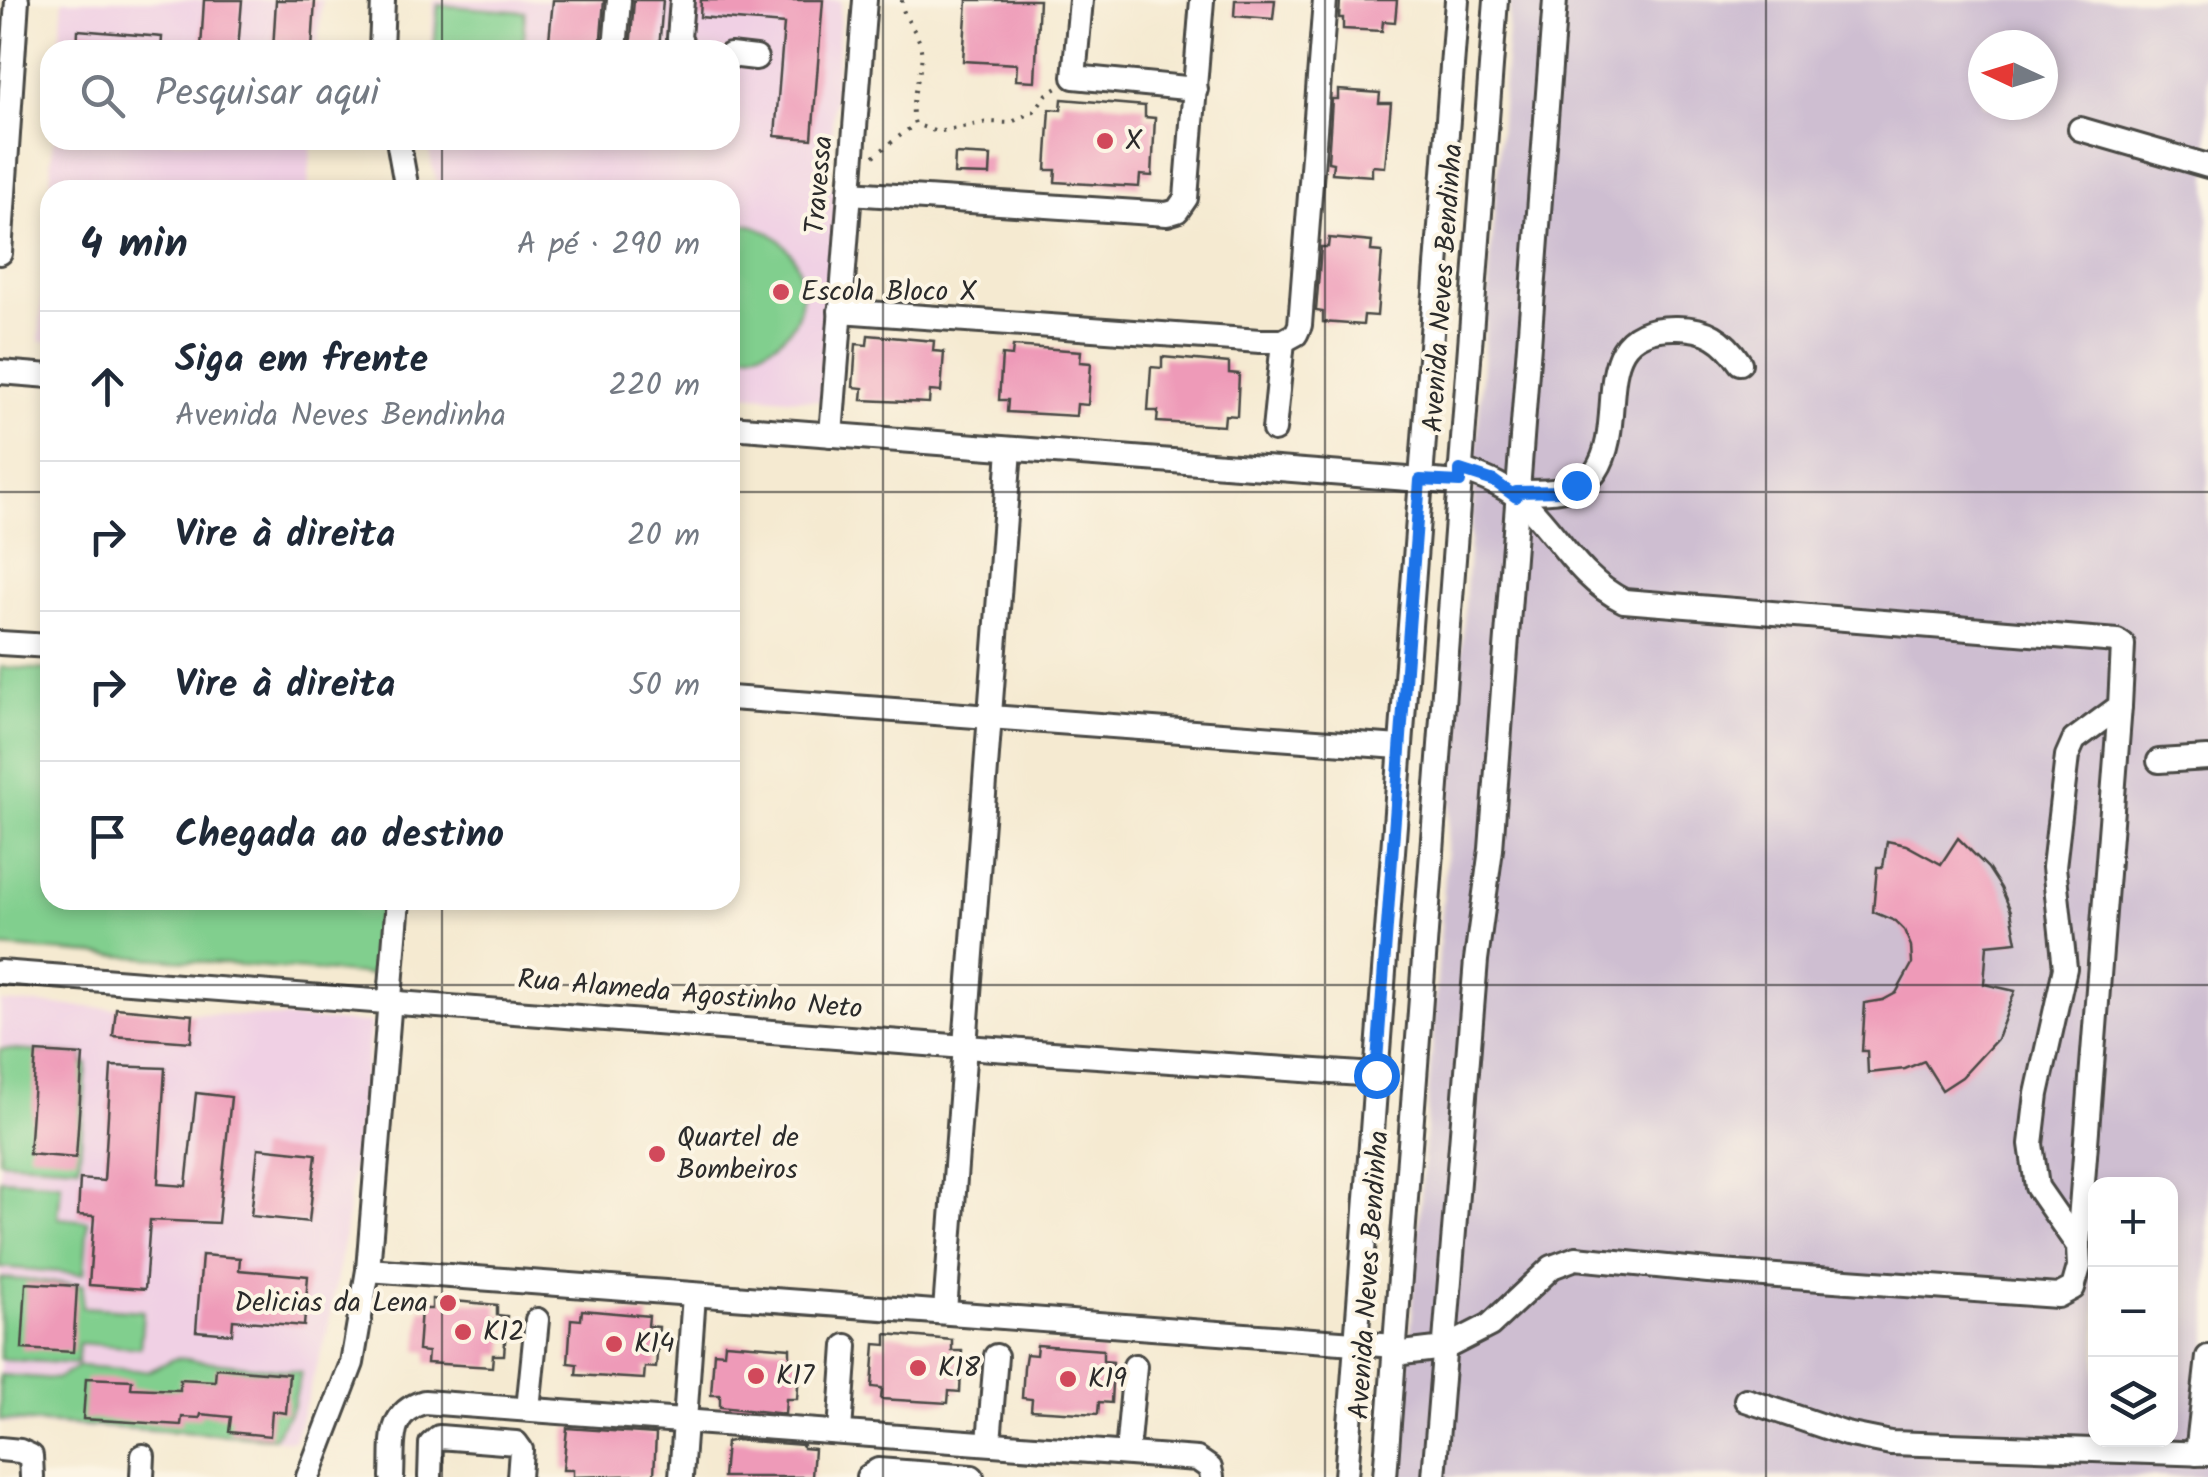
<!DOCTYPE html>
<html lang="pt">
<meta charset="utf-8">
<style>
:root{--surface:#fff;--page:#f2f2f3;--text:#1f2937;--muted:#747a83;--line:#e0e1e3}
body{margin:0;font-family:Kalam,sans-serif;background:var(--page);color:var(--text)}
.controls{position:absolute;right:30px;bottom:30px;display:grid;overflow:hidden;border-radius:20px;box-shadow:0 5px 15px #0003}
.controls button{width:90px;height:90px;display:grid;place-items:center;padding:0;border:0;border-bottom:2px solid var(--line);background:var(--surface);color:var(--text);font:50px sans-serif}
.compass{position:absolute;left:1968px;top:30px;width:90px;height:90px;border-radius:50%;background:var(--surface);box-shadow:0 5px 15px #0003;rotate:274deg}
.stop{position:absolute;width:30px;height:30px;margin:-22px;border:8px solid #1a73e8;border-radius:50%;background:#fff}
.stop.end{background:#1a73e8;border-color:#fff;box-shadow:0 2px 10px #0008}
.list{margin:0;padding:0;list-style:none}
h2{display:flex;justify-content:space-between;align-items:center;height:130px;margin:0;padding:0 40px;font-size:42px}
h2 small{font-size:32px;font-weight:400;color:var(--muted)}
.list li{display:grid;grid-template-columns:65px 1fr auto;gap:30px;align-items:center;box-sizing:border-box;height:150px;padding:0 40px;border-top:2px solid var(--line)}
.list b{display:block;font-size:38px;white-space:nowrap}
.list p{margin:0;font-size:32px;white-space:nowrap;color:var(--muted)}
.list em{font-size:32px;font-style:normal;color:var(--muted)}
.icon{flex:none;width:55px;height:55px;fill:none;stroke:currentColor;stroke-width:2;stroke-linecap:round;stroke-linejoin:round}
.map{position:relative;flex:none;width:2208px;height:1477px;overflow:hidden}
.search{position:absolute;background:var(--surface);box-shadow:0 5px 15px #0003;left:40px;top:40px;width:700px;height:110px;display:flex;align-items:center;gap:25px;box-sizing:border-box;padding:0 35px;border-radius:30px;color:var(--muted);font-size:38px}
.panel{position:absolute;background:var(--surface);box-shadow:0 5px 15px #0003;left:40px;top:180px;width:700px;height:730px;border-radius:30px}
.map>svg:first-child{display:block}
.built{fill:#f0d0e4}
.industrial{fill:#cebed1;fill-rule:evenodd}
.green{fill:#81cf8e;stroke:#567d5c;stroke-width:2.5}
.building{fill:#ee9ab8}
.lines{fill:none;stroke-linecap:round;stroke-linejoin:round}
.minor-casing{stroke:#494844;stroke-width:28}
.path{stroke:#494844;stroke-width:4;stroke-dasharray:2.5 8;stroke-linecap:butt}
.minor{stroke:#fff;stroke-width:22}
.route{stroke:#1a73e8;stroke-width:12}
.grid{fill:none;stroke:#2b2b2b;stroke-width:2.5;stroke-opacity:0.55}
.poi-dot{fill:#d1495b;stroke:#fcf5e5;stroke-width:4}
.labels{text-anchor:middle;dominant-baseline:central;stroke-width:8;stroke-linejoin:round;paint-order:stroke}
.poi-label{font-size:28px;fill:#2b2b2b;stroke:#fcf5e5;text-anchor:start}
.street-label{font-size:28px;fill:#2b2b2b;stroke:#fcf5e5}
</style>
<div class="map">
<svg width="2208" height="1477" viewBox="0 0 2208 1477">
<rect width="100%" height="100%" fill="#fcf5e5"/>
<filter id="ink" filterUnits="userSpaceOnUse"><feTurbulence type="fractalNoise" baseFrequency=".01" numOctaves="2"/><feDisplacementMap in="SourceGraphic" scale="20" xChannelSelector="R" yChannelSelector="G"/><feConvolveMatrix kernelMatrix="1 2 1 2 8 2 1 2 1" color-interpolation-filters="sRGB"/></filter>
<filter id="wash" filterUnits="userSpaceOnUse"><feTurbulence type="fractalNoise" baseFrequency=".0048" numOctaves="4" result="noise"/><feDisplacementMap in="SourceGraphic" scale="40" xChannelSelector="R" yChannelSelector="G"/><feGaussianBlur stdDeviation="2.25" result="paint"/><feColorMatrix in="noise" values="0 0 0 0 0 0 0 0 0 0 0 0 0 0 0 0 0 1.4 0 .05"/><feComposite in="paint" operator="in"/></filter>
<g filter="url(#wash)">
<rect width="100%" height="100%" fill="#f5ead1"/>
<g class="built">
<polygon points="63,0 322,0 318,50 59,50"/>
<polygon points="434,0 841,0 828,188 840,190 823,401 730,393 730,190 439,190 431,161 427,140 730,140 730,50 431,50"/>
<polygon points="53,140 312,140 308,190 50,190 50,342 39,341"/>
<polygon points="0,1002 371,1023 346,1225 327,1333 294,1441 0,1423"/>
</g>
<path class="industrial" d="M 1510,0 L 2208,0 L 2208,1477 L 1400,1477 ZM 1983,45 L 2043,45 L 2043,105 L 1983,105 ZM 2096,1184 L 2170,1184 L 2170,1440 L 2096,1440 Z"/>
<g class="green">
<polygon points="438,5 525,12 522,50 434,50"/>
<path d="M 730,222 C 829,227 823,361 730,353 Z"/>
<polygon points="0,667 50,670 50,900 380,900 374,975 0,947"/>
<polygon points="0,1049 83,1055 83,1063 87,1064 79,1166 0,1161"/>
<polygon points="0,1179 61,1183 58,1218 88,1221 84,1274 0,1267"/>
<polygon points="0,1278 83,1285 82,1307 143,1311 140,1348 79,1343 77,1364 0,1359"/>
<polygon points="176,1358 301,1372 293,1406 274,1438 0,1420 0,1375 56,1379 79,1366 149,1371"/>
</g>
<g id="blocks">
<g class="building">
<polygon points="204,0 242,0 238,50 201,48"/>
<polygon points="276,0 315,0 312,50 273,50"/>
<polygon points="553,0 604,0 600,50 548,50"/>
<polygon points="634,0 663,0 659,50 630,50"/>
<polygon points="701,0 823,0 812,139 775,136 784,24 700,17"/>
<polygon points="967,0 1039,0 1035,81 1016,80 1017,64 963,61"/>
<polygon points="1235,0 1275,0 1273,19 1234,16"/>
<polygon points="1340,0 1397,0 1395,22 1383,21 1382,31 1343,29 1343,18 1339,18"/>
<polygon points="78,30 162,37 161,50 77,50"/>
<polygon points="1338,90 1380,93 1379,103 1391,103 1385,167 1372,166 1372,176 1332,173 1333,163 1328,162 1332,99 1338,99"/>
<polygon points="1062,99 1145,106 1145,117 1155,118 1152,176 1140,175 1139,187 1055,182 1056,170 1046,170 1050,109 1061,110"/>
<polygon points="955,154 991,156 990,175 954,174"/>
<polygon points="1329,238 1372,242 1371,251 1382,252 1377,316 1364,315 1363,325 1323,322 1323,312 1316,311 1321,247 1328,247"/>
<polygon points="868,335 934,341 933,351 944,352 941,392 930,391 929,403 862,400 863,388 853,387 856,344 867,345"/>
<polygon points="1013,346 1081,351 1080,362 1091,363 1088,405 1077,404 1076,416 1007,412 1008,400 999,400 1002,355 1012,356"/>
<polygon points="1162,357 1229,363 1229,373 1239,374 1237,416 1225,415 1224,426 1157,422 1158,411 1148,411 1151,367 1162,368"/>
<polygon points="1958,838 1988,868 2001,888 2011,911 2017,942 1987,945 1984,984 2015,991 1997,1039 1962,1077 1942,1090 1924,1061 1905,1069 1868,1073 1867,1051 1862,1051 1865,1003 1883,1000 1896,993 1912,964 1911,946 1904,930 1895,921 1873,912 1877,867 1883,867 1887,841 1906,845 1941,864"/>
<polygon points="116,1008 193,1015 191,1042 113,1036"/>
<polygon points="36,1052 83,1055 76,1158 29,1154"/>
<polygon points="111,1066 165,1068 158,1184 186,1186 196,1093 231,1097 218,1223 150,1220 145,1289 89,1285 94,1216 78,1215 80,1179 104,1181"/>
<polygon points="258,1148 316,1154 309,1222 251,1216"/>
<polygon points="202,1255 240,1258 239,1270 308,1276 304,1326 233,1320 232,1334 196,1331"/>
<polygon points="26,1283 77,1286 73,1352 22,1349"/>
<polygon points="432,1299 497,1305 497,1315 507,1316 504,1355 493,1355 492,1367 427,1363 428,1352 418,1351 421,1309 432,1309"/>
<polygon points="582,1310 649,1316 648,1326 659,1327 656,1368 645,1367 644,1379 576,1375 577,1364 568,1363 571,1319 581,1320"/>
<polygon points="886,1334 952,1340 952,1351 962,1351 960,1392 949,1391 948,1403 881,1399 882,1388 872,1387 875,1344 886,1345"/>
<polygon points="725,1343 790,1348 790,1359 800,1360 797,1399 786,1399 785,1414 720,1407 720,1395 711,1395 714,1352 724,1353"/>
<polygon points="1037,1345 1103,1350 1103,1361 1113,1362 1111,1403 1099,1402 1098,1414 1031,1410 1032,1399 1022,1398 1024,1367 1026,1354 1036,1355"/>
<polygon points="216,1368 289,1374 286,1413 272,1411 270,1436 229,1432 231,1417 201,1414 200,1418 182,1417 181,1425 83,1419 86,1378 132,1380 131,1388 180,1390 180,1379 215,1381"/>
<polygon points="567,1428 656,1434 654,1475 573,1477 573,1470 563,1470"/>
<polygon points="736,1440 803,1445 803,1448 814,1449 812,1477 723,1477 726,1442"/>
</g>
</g>
</g>
<g filter="url(#ink)">
<use href="#blocks" fill-opacity="0" stroke="#494844" stroke-width="2.5"/>
<g class="lines">
<defs>
<g id="minor">
<polyline points="682,0 679,38 685,50"/>
<polyline points="1081,0 1074,77 1196,89"/>
<polyline points="381,50 383,0"/>
<polyline points="615,50 619,0"/>
<polyline points="730,55 756,58"/>
<polyline points="2080,129 2208,166"/>
<polyline points="398,140 407,190"/>
<polyline points="850,193 1167,214 1177,211 1186,198 1202,0"/>
<polyline points="0,253 17,0"/>
<polyline points="840,311 1260,341 1283,341 1296,334 1300,325 1325,0"/>
<polyline points="0,372 50,376"/>
<polyline points="730,427 1460,483"/>
<polyline points="1274,430 1283,341"/>
<polyline points="831,435 865,0"/>
<path d="M 1517,492 C 1542,492 1580,494 1596,471 C 1630,421 1583,326 1677,328 C 1707,328 1724,339 1740,363"/>
<polyline points="0,643 50,646"/>
<polyline points="730,698 1399,747"/>
<polyline points="2159,761 2208,758"/>
<polyline points="0,972 965,1047 1375,1075"/>
<polyline points="2078,1246 2120,706"/>
<polyline points="368,1270 1395,1346"/>
<polyline points="945,1311 1010,450"/>
<path d="M 1394,1354 L 1445,1348 L 1490,1325 L 1552,1267 L 1576,1258 L 1708,1271 L 2058,1296 L 2073,1288 L 2079,1267 L 2078,1246 L 2037,1187 L 2031,1144 L 2037,1094 L 2065,968 L 2054,867 L 2067,756 L 2074,740 L 2120,706 L 2123,645 L 2117,641 L 1624,601 C 1581,580 1562,541 1529,507 C 1510,488 1486,478 1460,469"/>
<polyline points="1746,1400 1846,1434 1891,1443 2208,1454"/>
<polyline points="528,1409 537,1320"/>
<polyline points="840,1431 846,1346"/>
<polyline points="989,1442 996,1356"/>
<polyline points="0,1449 20,1451 31,1456 32,1477"/>
<polyline points="1127,1453 1135,1366"/>
<polyline points="2197,1454 2208,1357"/>
<polyline points="142,1477 143,1456"/>
<polyline points="308,1477 352,1363 368,1270 398,900"/>
<path d="M 392,1477 C 394,1444 386,1413 424,1402 L 1197,1459 L 1210,1468 L 1212,1477"/>
<polyline points="430,1477 431,1444 439,1437 516,1443 521,1450 519,1477"/>
<polyline points="681,1477 694,1295"/>
<polyline points="868,1477 878,1470 972,1477"/>
<polyline points="1346,1477 1457,0"/>
<polyline points="1385,1477 1496,0"/>
<polyline points="1434,1477 1476,960 1491,849 1555,0"/>
</g>
</defs>
<use href="#minor" class="minor-casing"/>
<g class="path">
<path d="M 902,0 C 901,17 916,28 920,44 C 927,71 906,96 915,124 L 937,132 L 988,122 L 1010,123 L 1034,111 L 1047,94 L 1059,87"/>
<polyline points="874,156 914,125"/>
</g>
<use href="#minor" class="minor"/>
</g>
</g>
<g class="lines" filter="url(#ink)">
<polyline class="route" points="1376,1075 1420,480 1460,482 1460,470 1494,481 1516,497 1516,492 1561,491 1576,485"/>
</g>
<path class="grid" d="M 442,0 L 442,50M 883,0 L 883,1477M 1325,0 L 1325,1477M 1766,0 L 1766,1477M 442,140 L 442,190M 0,492 L 50,492M 730,492 L 2208,492M 442,900 L 442,1477M 0,985 L 2208,985"/>
<g class="poi-dot">
<circle cx="1105" cy="141" r="10"/>
<circle cx="781" cy="292" r="10"/>
<circle cx="657" cy="1154" r="10"/>
<circle cx="448" cy="1303" r="10"/>
<circle cx="463" cy="1332" r="10"/>
<circle cx="614" cy="1344" r="10"/>
<circle cx="918" cy="1368" r="10"/>
<circle cx="756" cy="1376" r="10"/>
<circle cx="1068" cy="1379" r="10"/>
</g>
<g class="labels">
<g class="poi-label">
<text x="1125" y="141">X</text>
<text x="801" y="292">Escola Bloco X</text>
<text x="677" y="1138">Quartel de<tspan x="677" dy="32">Bombeiros</tspan></text>
<text x="428" y="1303" text-anchor="end">Delicias da Lena</text>
<text x="483" y="1332">K12</text>
<text x="634" y="1344">K14</text>
<text x="938" y="1368">K18</text>
<text x="776" y="1376">K17</text>
<text x="1088" y="1379">K19</text>
</g>
<g class="street-label">
<text transform="translate(820 185) rotate(-85)">Travessa</text>
<text transform="translate(1444 288) rotate(-86)">Avenida Neves Bendinha</text>
<text transform="translate(690 995) rotate(5)">Rua Alameda Agostinho Neto</text>
<text transform="translate(1370 1275) rotate(-86)">Avenida Neves Bendinha</text>
</g>
</g>
</svg>
<div class="controls">
<button>+</button>
<button>−</button>
<button><svg class="icon" aria-label="layers" viewBox="0 0 24 24"><path d="M12 4l9 5-9 5-9-5zM3 14l9 5 9-5"/></svg></button>
</div>
<svg class="compass" viewBox="-18 -18 36 36"><path d="M0-13l5 13h-10z" fill="#e53935"/><path d="M0 13l5-13h-10z" fill="#747a83"/></svg>
<div class="stop" style="left:1376px;top:1075px"></div>
<div class="stop end" style="left:1576px;top:485px"></div>
<div class="search"><svg class="icon" aria-label="search" viewBox="0 0 24 24"><circle cx="10" cy="10" r="6"/><path d="M15 15l6 6"/></svg>Pesquisar aqui</div>
<section class="panel">
<h2>4 min<small>A pé · 290 m</small></h2>
<ul class="list">
<li><svg class="icon" aria-label="ahead" viewBox="0 0 24 24"><path d="M12 20V5M6 11l6-6 6 6"/></svg><div><b>Siga em frente</b><p>Avenida Neves Bendinha</p></div><em>220 m</em></li>
<li><svg class="icon" aria-label="right" viewBox="0 0 24 24"><path d="M7 20v-9h11M14 6l5 5-5 5"/></svg><div><b>Vire à direita</b></div><em>20 m</em></li>
<li><svg class="icon" aria-label="right" viewBox="0 0 24 24"><path d="M7 20v-9h11M14 6l5 5-5 5"/></svg><div><b>Vire à direita</b></div><em>50 m</em></li>
<li><svg class="icon" aria-label="arrive" viewBox="0 0 24 24"><path d="M6 21V4h12l-3 4 3 4H6"/></svg><div><b>Chegada ao destino</b></div></li>
</ul>
</section>
</div>
